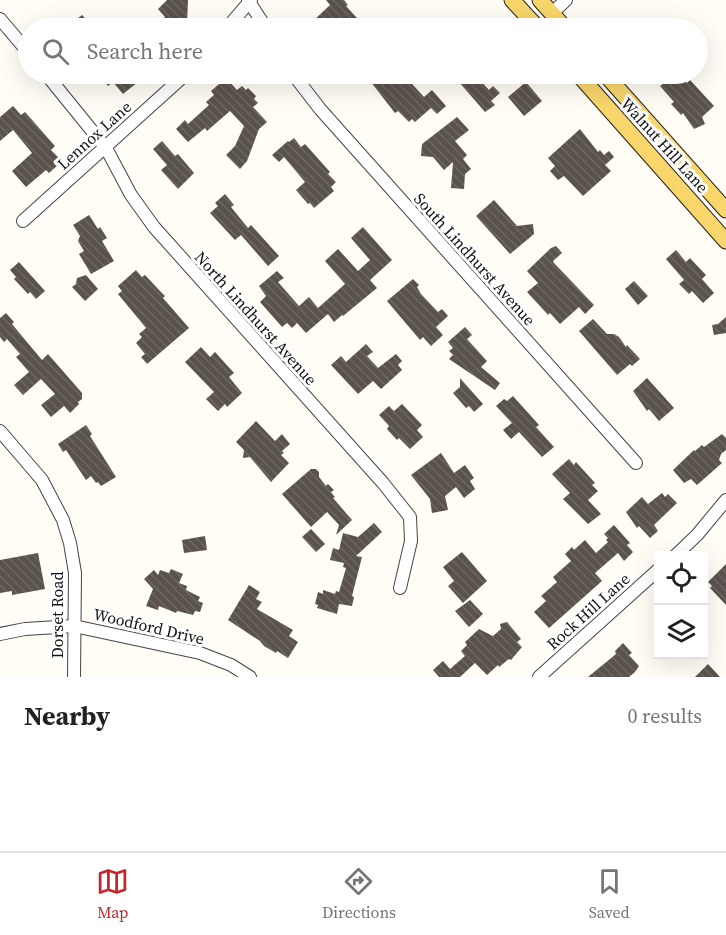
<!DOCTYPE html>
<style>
:root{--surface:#fff;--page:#f6f6f6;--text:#202124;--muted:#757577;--line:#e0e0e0;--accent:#c4262e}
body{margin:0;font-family:"Source Serif 4",serif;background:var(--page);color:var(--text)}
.controls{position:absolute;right:18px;bottom:18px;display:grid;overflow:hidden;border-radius:0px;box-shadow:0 6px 24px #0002}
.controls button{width:54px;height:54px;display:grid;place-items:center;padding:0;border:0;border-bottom:2px solid var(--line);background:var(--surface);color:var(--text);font:30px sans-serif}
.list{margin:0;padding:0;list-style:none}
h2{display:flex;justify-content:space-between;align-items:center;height:78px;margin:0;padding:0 24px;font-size:26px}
h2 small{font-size:20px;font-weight:400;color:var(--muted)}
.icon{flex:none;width:33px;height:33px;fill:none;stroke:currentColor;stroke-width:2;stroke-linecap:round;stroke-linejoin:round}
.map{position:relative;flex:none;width:726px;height:677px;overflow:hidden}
.search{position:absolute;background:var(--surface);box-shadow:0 6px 24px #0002;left:18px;right:18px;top:18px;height:66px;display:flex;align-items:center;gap:15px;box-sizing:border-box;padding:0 21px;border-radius:33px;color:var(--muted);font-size:22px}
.sheet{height:174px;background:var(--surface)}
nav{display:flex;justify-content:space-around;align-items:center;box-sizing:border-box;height:84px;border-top:2px solid var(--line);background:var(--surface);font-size:16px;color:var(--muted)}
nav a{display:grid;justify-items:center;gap:3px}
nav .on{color:var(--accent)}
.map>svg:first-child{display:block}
.building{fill:url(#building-back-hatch)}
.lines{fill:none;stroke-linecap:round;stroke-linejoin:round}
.minor-casing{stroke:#444;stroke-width:14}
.major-casing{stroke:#222;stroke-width:17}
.minor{stroke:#fff;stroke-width:12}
.major{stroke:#f9d66b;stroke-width:15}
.labels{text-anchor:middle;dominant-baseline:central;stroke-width:6;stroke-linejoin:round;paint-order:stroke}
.street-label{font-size:16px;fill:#111;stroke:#fff}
</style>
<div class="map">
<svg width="726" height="677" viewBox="0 0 726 677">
<defs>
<pattern id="building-back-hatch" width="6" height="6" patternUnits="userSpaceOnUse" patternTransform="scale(1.5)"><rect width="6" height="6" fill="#5a524d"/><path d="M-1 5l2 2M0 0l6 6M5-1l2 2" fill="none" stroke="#6d6662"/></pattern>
</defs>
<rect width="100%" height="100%" fill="#fffdf5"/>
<g class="building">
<polygon points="167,0 188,0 187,24 183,28 154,28 165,17 158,9"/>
<polygon points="326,0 344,0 348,5 346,6 366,28 325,28 322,25 315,28 311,23 330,5"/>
<polygon points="82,15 94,28 65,28"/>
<polygon points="99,74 148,74 123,94 113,82 108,86"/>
<polygon points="378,74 403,74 424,97 432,90 446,106 437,114 431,108 415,122 412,119 409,122 398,111 395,113 370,81"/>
<polygon points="452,74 474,74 489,90 493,86 500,93 491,101 495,105 485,112"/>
<polygon points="676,74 683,74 687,83 690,80 714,106 702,117 705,124 694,129 683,113 681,115 671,104 674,102 660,86"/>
<polygon points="226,78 237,90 242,86 246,90 248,88 256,96 254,99 258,103 253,107 267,122 259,129 247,161 240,169 226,155 235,146 244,126 230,111 207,131 205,128 188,142 176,129 185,120 188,124 209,105 206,102 214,95 211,91"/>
<polygon points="526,82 542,101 524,116 508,97"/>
<polygon points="13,106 21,115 25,112 55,146 51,150 59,158 56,160 59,164 49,173 46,170 26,187 12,171 32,153 13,130 0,141 0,117"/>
<polygon points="457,117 469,130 455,141 467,155 463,159 471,169 465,174 464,189 451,188 453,162 444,170 433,157 421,156 422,144"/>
<polygon points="580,129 598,152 600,150 604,155 609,151 614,157 605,165 611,171 583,196 564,176 558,180 550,171 555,166 548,158"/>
<polygon points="294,138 301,147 305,144 330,172 328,174 336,182 331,187 334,191 314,208 310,203 308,204 296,190 305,182 284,157 279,162 272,155 288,141 289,142"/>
<polygon points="162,141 175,156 178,154 194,173 178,189 161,170 167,165 153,149"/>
<polygon points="225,194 234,205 231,207 248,228 251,225 279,256 268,266 241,235 235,240 210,213 218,206 215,203"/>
<polygon points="494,200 517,226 533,224 534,234 510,254 476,216"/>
<polygon points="89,215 98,229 100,227 107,238 102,241 114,261 91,274 79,254 84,251 78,241 80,236 73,225"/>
<polygon points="363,227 392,260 370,280 377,288 343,316 342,315 334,322 328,314 306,333 297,323 292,328 287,323 282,327 260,302 266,296 259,286 277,271 284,278 278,282 299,306 309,297 318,308 345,284 325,261 338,249 358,271 370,260 351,238"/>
<polygon points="556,246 562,253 553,261 554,263 594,305 585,314 579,307 560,324 550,313 548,315 527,292 538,283 527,271 551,248"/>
<polygon points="676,250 686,262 690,258 706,275 702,279 714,293 703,303 692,291 689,294 679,284 684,280 666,259"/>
<polygon points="19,262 45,291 36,299 30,292 28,294 14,279 16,277 10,270"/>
<polygon points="136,270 142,277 145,275 159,290 165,296 163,298 189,328 147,364 141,357 145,354 136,343 142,337 139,334 146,328 118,294 122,291 118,286"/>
<polygon points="86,275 98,289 85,301 72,287 76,284 77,278"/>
<polygon points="413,279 419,285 417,287 421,294 438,312 442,309 448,316 436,327 443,335 431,346 423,337 420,340 387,301"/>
<polygon points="634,281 648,296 638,305 625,289"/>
<polygon points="6,313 14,322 12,324 42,360 48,354 82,393 82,399 78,402 79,404 70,413 64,406 51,417 41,405 55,394 41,379 23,395 14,385 29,372 16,357 20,354 7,339 4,342 0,337 0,318"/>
<polygon points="726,317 726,333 714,335 712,325 718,324"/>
<polygon points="593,319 607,334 614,334 619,337 626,347 627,345 640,359 632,366 630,364 617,375 579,331"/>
<polygon points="465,327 472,335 467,339 487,361 481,367 500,383 495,390 449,359 453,355 449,351 453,348 448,342"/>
<polygon points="366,344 373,352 367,356 378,368 396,354 402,361 398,365 402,370 381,389 373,381 358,394 331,365 341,356 346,362"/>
<polygon points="201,347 210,357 215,352 234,373 229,377 242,393 227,407 225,404 218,411 206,399 214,392 185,362"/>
<polygon points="460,378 483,404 474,412 469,406 466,408 453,393 460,387"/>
<polygon points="647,378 674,408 659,421 649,409 647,411 633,391"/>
<polygon points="513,396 539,425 536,427 554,447 542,457 519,432 511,439 503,430 512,423 496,406 504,399 507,401"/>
<polygon points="402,404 422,425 417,430 423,437 410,449 399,438 397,440 387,429 389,426 379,415 389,406 394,411"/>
<polygon points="256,421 275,441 282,434 290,444 282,451 284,453 281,455 289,463 271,482 250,457 243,458 244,450 236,442"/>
<polygon points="86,425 92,434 90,436 116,477 101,486 98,482 96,483 91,476 86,480 66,450 63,452 58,444"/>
<polygon points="722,434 726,438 726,450 721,454 719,460 722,463 697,485 691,479 684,483 673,470 694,450 695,451 702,445 704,447"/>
<polygon points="441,453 454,473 465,465 474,478 470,481 475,489 464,498 456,487 445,496 448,510 432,513 430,499 411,475"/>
<polygon points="569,459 574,465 576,462 595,483 592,485 598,491 588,500 601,514 588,524 563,499 570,493 552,474"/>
<polygon points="311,469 316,469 319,472 319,477 326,486 328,484 334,490 331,492 335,497 333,498 352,520 336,535 339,525 327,512 311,527 282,494"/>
<polygon points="662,493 665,497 668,494 677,503 654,525 658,531 650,538 639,526 637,528 626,512 642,497 648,504"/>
<polygon points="374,523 382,532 356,556 362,557 352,596 354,597 352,606 339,604 337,614 317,608 318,605 315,604 318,592 323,594 323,590 335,594 336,591 339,592 346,568 343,567 344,563 330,560 333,548 339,550 343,533 358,537"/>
<polygon points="614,525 630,543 627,545 633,552 624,561 618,553 595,573 602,581 549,628 534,612 546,601 541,596 557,582 553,577 571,561 565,554 572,547 574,550 585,540 596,553 608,542 606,540 608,538 604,534"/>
<polygon points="311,529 325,544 316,552 302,537"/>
<polygon points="205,536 207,550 184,553 182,540"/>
<polygon points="462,552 487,581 463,603 448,586 454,581 443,567"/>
<polygon points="38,553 45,589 12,595 12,591 0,593 0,560"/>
<polygon points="726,564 726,605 710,588 712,586 708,582"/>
<polygon points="171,569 183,574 179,583 187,586 186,590 200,597 198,601 203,603 200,612 195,611 193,615 177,611 176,613 159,606 158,610 146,606 153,589 144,579 154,570 158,575 160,570 169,573"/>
<polygon points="249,585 260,592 256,599 262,602 257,609 293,630 289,636 298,642 288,658 277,651 276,653 264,646 260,641 228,620"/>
<polygon points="470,600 483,614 469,627 455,611"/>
<polygon points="507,622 521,639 517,642 522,647 511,660 509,659 499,667 498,665 487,675 475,663 460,677 439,677 433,670 443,661 450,669 465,656 461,651 467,645 465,642 479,629 493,636 501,629 500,624"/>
<polygon points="623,643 632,653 629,655 639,666 635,672 629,677 588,677 616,654 615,651"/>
<polygon points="708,664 720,677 695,677"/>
</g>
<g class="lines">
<defs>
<g id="minor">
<polyline points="248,0 266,28"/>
<polyline points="552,13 566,0"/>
<polyline points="0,19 28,52"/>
<polyline points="227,28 251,0"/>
<polyline points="46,74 106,148 131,195 154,227 383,483 410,517 411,541 400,588"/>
<polyline points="293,74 320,109 636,463"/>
<polyline points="23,221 186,74"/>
<polyline points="0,431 42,480 63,520 70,543 75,573 74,677"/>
<polyline points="675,556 697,535 726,500"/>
<polyline points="0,634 25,629 74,626 200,653 231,665 250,677"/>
<polyline points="539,677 658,570"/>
</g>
<g id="major">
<polyline points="512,0 538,28"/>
<polyline points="540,0 565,28"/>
<polyline points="578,74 726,241"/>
<polyline points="605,74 726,210"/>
</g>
</defs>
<use href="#minor" class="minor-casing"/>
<use href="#major" class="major-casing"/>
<use href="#minor" class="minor"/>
<use href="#major" class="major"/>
</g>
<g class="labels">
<g class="street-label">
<text transform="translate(94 135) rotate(-42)">Lennox Lane</text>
<text transform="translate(665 145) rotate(48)">Walnut Hill Lane</text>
<text transform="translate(475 259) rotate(48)">South Lindhurst Avenue</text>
<text transform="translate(256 318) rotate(48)">North Lindhurst Avenue</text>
<text transform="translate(588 611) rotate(-42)">Rock Hill Lane</text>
<text transform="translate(57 615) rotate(-90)">Dorset Road</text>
<text transform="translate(149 626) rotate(13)">Woodford Drive</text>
</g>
</g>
</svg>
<div class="controls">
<button><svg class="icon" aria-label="locate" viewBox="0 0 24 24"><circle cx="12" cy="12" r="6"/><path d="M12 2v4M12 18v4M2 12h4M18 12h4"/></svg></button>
<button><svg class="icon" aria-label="layers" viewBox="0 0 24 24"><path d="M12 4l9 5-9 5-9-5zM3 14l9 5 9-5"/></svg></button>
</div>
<div class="search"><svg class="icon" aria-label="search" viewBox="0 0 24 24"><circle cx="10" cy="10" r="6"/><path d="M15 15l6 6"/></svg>Search here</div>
</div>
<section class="sheet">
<h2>Nearby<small>0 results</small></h2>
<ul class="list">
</ul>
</section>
<nav>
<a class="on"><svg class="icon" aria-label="map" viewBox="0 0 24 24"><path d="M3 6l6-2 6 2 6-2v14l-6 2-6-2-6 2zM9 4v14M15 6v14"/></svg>Map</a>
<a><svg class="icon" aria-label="directions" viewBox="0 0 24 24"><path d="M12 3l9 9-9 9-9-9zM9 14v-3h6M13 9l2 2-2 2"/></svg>Directions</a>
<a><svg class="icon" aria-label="saved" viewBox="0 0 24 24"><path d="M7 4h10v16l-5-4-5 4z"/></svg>Saved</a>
</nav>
